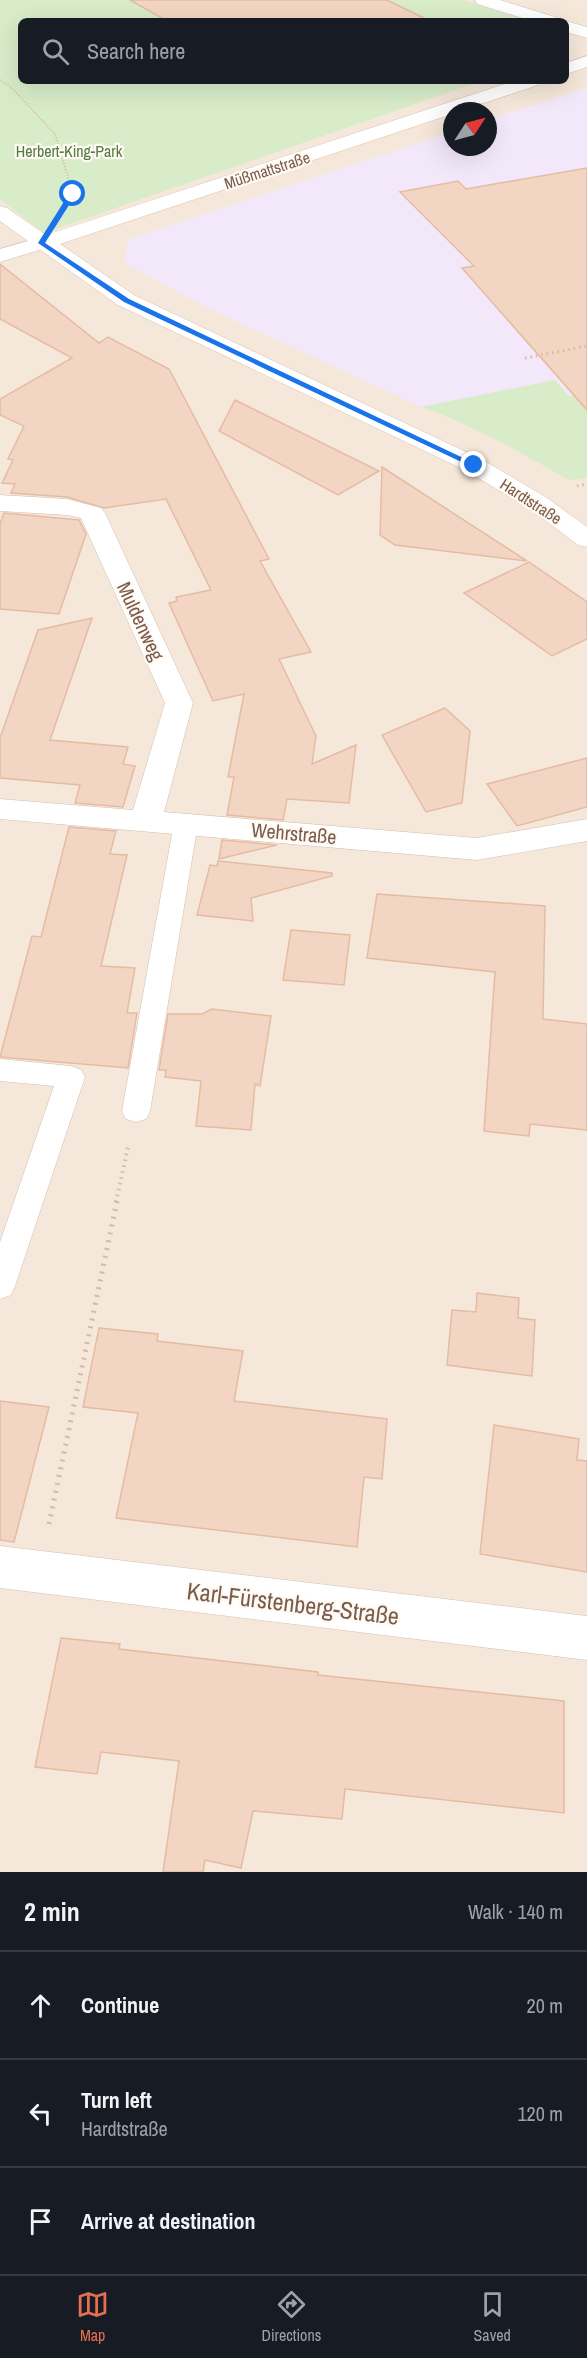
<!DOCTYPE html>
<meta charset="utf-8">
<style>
:root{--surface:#171b24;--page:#242831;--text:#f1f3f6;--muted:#9ea1a6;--line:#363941;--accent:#e76f51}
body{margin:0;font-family:"Archivo Narrow",sans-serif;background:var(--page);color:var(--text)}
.compass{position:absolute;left:443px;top:102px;width:54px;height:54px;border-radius:50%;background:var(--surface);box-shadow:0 6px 24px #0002;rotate:54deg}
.stop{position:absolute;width:18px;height:18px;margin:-14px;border:4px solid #1a73e8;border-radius:50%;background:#fff}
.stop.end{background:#1a73e8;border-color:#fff;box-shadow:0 2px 6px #0008}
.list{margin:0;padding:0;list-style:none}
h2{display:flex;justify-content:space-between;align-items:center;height:78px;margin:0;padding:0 24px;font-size:26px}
h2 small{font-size:20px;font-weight:400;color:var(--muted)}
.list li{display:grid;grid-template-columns:39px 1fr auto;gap:18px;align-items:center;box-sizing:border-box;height:108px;padding:0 24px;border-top:2px solid var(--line)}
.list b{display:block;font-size:22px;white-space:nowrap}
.list p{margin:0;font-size:20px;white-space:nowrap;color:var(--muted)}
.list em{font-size:20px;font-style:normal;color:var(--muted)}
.icon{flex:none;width:33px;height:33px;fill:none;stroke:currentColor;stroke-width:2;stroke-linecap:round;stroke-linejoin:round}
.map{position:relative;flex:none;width:587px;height:1872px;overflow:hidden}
.search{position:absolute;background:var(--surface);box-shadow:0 6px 24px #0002;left:18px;right:18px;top:18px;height:66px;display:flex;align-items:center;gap:15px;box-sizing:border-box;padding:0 21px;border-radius:9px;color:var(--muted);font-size:22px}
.sheet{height:402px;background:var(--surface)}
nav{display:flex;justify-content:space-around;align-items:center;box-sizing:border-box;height:84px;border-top:2px solid var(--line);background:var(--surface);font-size:16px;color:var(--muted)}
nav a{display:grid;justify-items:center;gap:3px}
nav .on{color:var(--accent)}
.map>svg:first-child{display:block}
.residential{fill:#f5e8da;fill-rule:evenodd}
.education{fill:#f3e8fa}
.green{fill:#d8ecc9}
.building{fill:#f3d5c3;stroke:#e6bba3;stroke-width:1.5}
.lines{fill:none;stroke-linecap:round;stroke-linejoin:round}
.lane-casing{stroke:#d1beb0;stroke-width:1}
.street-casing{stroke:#d1beb0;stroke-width:1}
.secondary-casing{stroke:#d6c0b0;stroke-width:1}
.path-far3{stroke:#d9b8a5;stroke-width:2;stroke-dasharray:1 2;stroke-linecap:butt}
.path-far2{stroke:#d9b8a5;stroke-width:3;stroke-dasharray:1.5 4;stroke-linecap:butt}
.path-far1{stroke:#d9b8a5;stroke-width:4;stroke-dasharray:1.5 4.5;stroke-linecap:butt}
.path{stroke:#d9b8a5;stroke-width:5;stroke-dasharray:2 6;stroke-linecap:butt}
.lane{fill:#fff;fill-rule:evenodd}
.street{fill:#fff;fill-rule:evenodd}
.secondary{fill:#fff;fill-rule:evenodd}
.route{fill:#1a73e8}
.labels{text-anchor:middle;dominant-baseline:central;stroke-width:4.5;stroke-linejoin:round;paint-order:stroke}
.far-park-label{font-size:16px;fill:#537a41;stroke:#fffaf3}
.far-street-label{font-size:16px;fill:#7a5c4d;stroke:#fffaf3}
.street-label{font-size:20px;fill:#7a5c4d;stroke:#fffaf3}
.near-street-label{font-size:24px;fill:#7a5c4d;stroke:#fffaf3}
</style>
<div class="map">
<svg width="587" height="1872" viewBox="0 0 587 1872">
<rect width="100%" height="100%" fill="#fdf6ec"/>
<path class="residential" d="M 0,0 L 587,0 L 587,1872 L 0,1872 ZM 21,21 L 566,21 L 566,81 L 21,81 ZM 452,111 L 488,111 L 488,147 L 452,147 Z"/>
<polygon class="education" points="587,88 587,393 569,396 555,380 421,407 214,311 124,263 129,239 452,132 452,147 488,147 488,120"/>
<g class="green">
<polygon points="0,0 463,0 528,21 21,21 21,81 481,81 44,233 0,199"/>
<polygon points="555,380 569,396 587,393 587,478 569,480 503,443 448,417 421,407"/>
</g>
<g class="building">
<polygon points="130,0 387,0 430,21 167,21"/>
<polygon points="587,168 587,410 462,268 474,266 400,192 458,181 466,189"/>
<polygon points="0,264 99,343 108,337 169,369 269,559 260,561 311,652 279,659 316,736 312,764 356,745 349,803 287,799 283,820 227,815 234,777 228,777 244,694 213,701 169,603 177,601 176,597 211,590 166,499 104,508 67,497 11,493 15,484 2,483 13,460 8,459 24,426 0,415 0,399 72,358 0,319"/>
<polygon points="235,400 379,471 338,495 219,431"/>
<polygon points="382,467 527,561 395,545 380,535"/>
<polygon points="4,513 79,520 86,534 59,614 0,609 0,524"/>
<polygon points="529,562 587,602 587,639 552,656 464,593"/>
<polygon points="92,618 50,740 128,747 123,764 135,766 123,807 75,803 80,785 0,778 0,738 38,630"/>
<polygon points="445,708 470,731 462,803 426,812 382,735"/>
<polygon points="587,758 587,807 517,826 487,784"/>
<polygon points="69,827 116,831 110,854 127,855 101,966 135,968 127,1013 137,1013 128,1068 0,1057 32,936 41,937"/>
<polygon points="222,840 277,845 219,859"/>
<polygon points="218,861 332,873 332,876 251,898 253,921 197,915 210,865 217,866"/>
<polygon points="377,894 545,906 543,1019 587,1024 587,1130 530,1124 529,1136 484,1131 495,972 367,958"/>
<polygon points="291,930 350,935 344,985 283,980"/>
<polygon points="212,1009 271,1016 260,1086 255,1084 251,1130 196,1126 201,1081 165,1077 166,1070 159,1070 168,1014 202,1014"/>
<polygon points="477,1293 519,1298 518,1318 535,1320 532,1376 447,1365 452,1310 476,1312"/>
<polygon points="99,1328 158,1334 157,1341 243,1351 234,1401 387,1419 382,1479 364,1477 357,1547 116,1518 138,1413 83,1407"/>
<polygon points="0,1401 49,1407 14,1542 0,1540"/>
<polygon points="494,1425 579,1439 577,1460 587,1461 587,1572 480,1554"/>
<polygon points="61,1638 120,1644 119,1649 318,1672 318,1675 564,1701 564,1813 345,1789 342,1819 253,1811 241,1868 205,1860 203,1872 163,1872 179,1761 101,1752 97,1774 35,1767"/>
</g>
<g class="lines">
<defs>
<g id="lane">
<polygon points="186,815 194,817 198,823 150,1111 146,1119 136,1122 126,1119 122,1111 174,823 178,817"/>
<polygon points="0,1059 71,1066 81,1070 85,1077 15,1286 11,1295 0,1299 0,1242 54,1086 0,1081"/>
</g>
<g id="street">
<polygon points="475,0 500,0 555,17 558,21 532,21 477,4"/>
<polygon points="565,21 566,21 587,27 587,38 566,32"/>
<polygon points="42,237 49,239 52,243 49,247 0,262 0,249"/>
<polygon points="0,495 67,499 101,508 105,513 193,703 164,812 477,838 587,819 587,841 477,860 0,819 0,799 133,810 165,703 81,518 67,515 0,511"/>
<polygon points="0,1546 587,1616 587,1660 0,1588"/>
</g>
<g id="secondary">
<polygon points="587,56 587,67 566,74 566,63"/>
<polygon points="514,81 541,81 538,85 460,111 452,111 452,114 60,244 134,295 483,460 547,498 587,527 587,547 578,545 529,508 465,470 118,305 0,221 0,206 7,208 46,235"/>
</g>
</defs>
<use href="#lane" class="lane-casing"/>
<use href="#street" class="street-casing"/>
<use href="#secondary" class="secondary-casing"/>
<polyline class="path-far3" points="0,80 10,86 55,134 73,194 71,197"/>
<g class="path-far2">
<polyline points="525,358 587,346"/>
<polyline points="577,486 587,484"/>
</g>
<polyline class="path-far1" points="116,1202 128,1147"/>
<polyline class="path" points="49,1524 117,1201"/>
<use href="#lane" class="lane"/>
<use href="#street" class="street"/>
<use href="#secondary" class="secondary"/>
</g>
<polygon class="route" points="70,192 76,194 45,243 129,299 478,465 472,467 124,302 38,243"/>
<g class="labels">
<g class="far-park-label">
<text x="69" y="151">Herbert-King-Park</text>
</g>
<g class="far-street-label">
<text transform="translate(267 170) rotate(-18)">Müßmattstraße</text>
<text transform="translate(531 501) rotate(33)">Hardtstraße</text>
</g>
<g class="street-label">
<text transform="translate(141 621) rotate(65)">Muldenweg</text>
<text transform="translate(294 833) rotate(5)">Wehrstraße</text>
</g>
<g class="near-street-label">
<text transform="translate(293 1603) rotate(7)">Karl-Fürstenberg-Straße</text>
</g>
</g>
</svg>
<svg class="compass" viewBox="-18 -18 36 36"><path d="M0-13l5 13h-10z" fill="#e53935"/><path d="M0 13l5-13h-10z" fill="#9ea1a6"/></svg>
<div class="stop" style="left:73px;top:194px"></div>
<div class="stop end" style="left:474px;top:465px"></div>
<div class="search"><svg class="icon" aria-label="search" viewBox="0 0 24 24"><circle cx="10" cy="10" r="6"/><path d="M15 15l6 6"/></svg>Search here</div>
</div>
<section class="sheet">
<h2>2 min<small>Walk · 140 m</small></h2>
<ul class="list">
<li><svg class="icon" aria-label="ahead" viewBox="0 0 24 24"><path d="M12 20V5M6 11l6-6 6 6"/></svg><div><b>Continue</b></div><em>20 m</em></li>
<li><svg class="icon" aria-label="left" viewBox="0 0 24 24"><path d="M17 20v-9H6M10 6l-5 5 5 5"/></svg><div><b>Turn left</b><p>Hardtstraße</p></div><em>120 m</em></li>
<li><svg class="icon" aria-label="arrive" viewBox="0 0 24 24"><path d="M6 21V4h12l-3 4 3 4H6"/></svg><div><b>Arrive at destination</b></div></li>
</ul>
</section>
<nav>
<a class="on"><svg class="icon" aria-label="map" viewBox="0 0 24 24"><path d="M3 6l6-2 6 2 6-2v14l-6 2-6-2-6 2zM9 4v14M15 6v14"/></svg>Map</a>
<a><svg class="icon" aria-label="directions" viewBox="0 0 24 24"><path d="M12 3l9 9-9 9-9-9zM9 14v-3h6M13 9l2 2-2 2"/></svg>Directions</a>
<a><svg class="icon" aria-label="saved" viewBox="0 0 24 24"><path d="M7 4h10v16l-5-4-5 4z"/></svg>Saved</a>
</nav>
